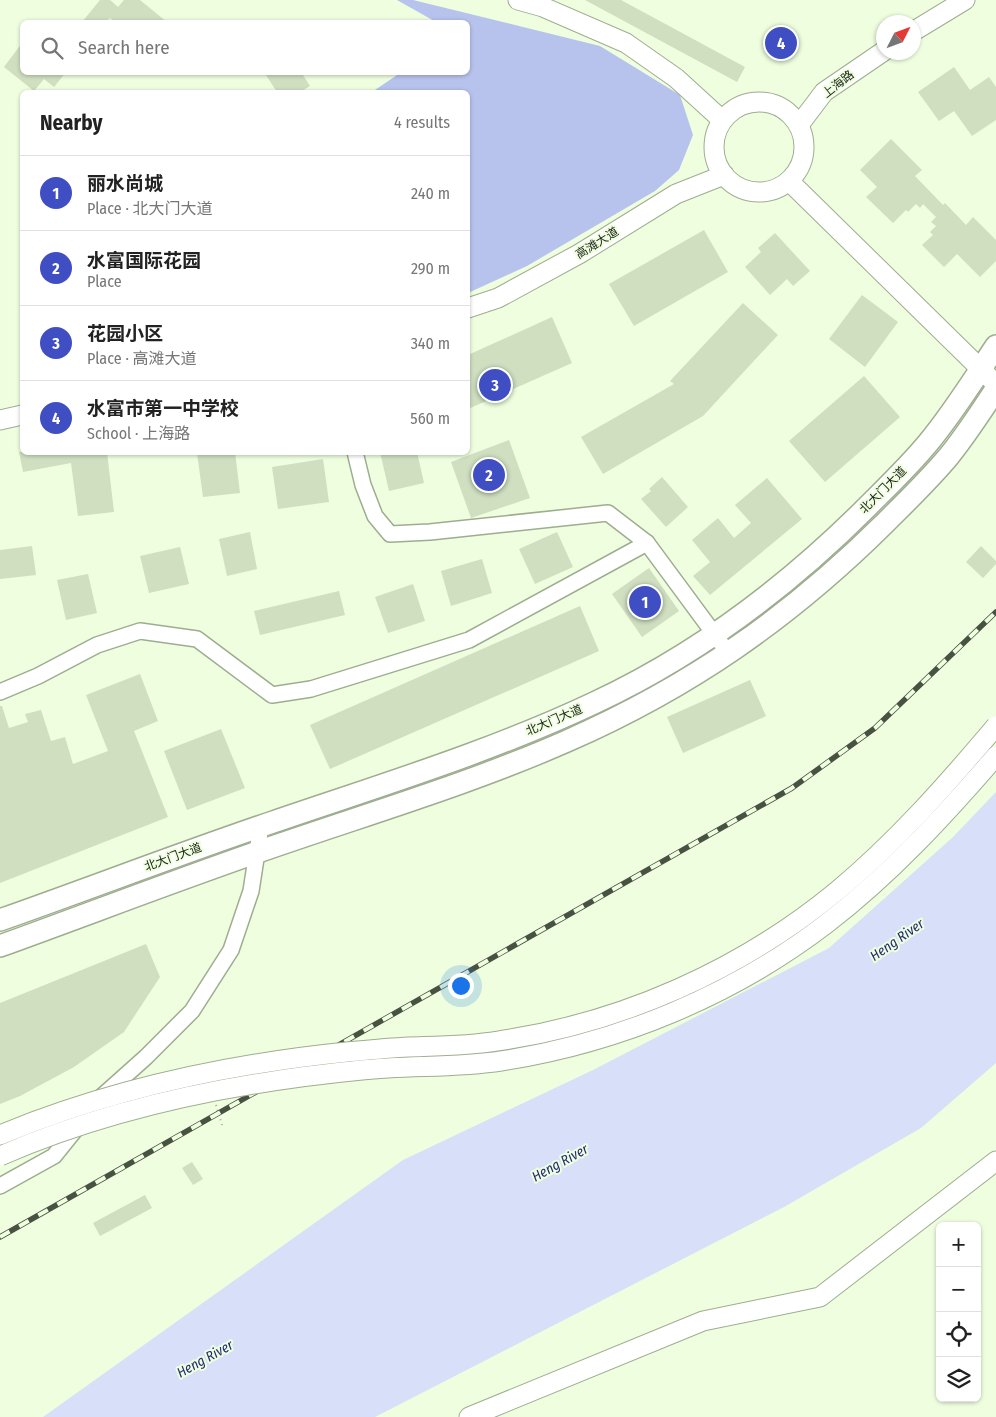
<!DOCTYPE html>
<meta charset="utf-8">
<style>
:root{--surface:#fff;--page:#f6f6f6;--text:#222;--muted:#767676;--line:#e0e0e0;--accent:#3f4fc3}
body{margin:0;font-family:"Fira Sans Condensed","Noto Sans SC",sans-serif;background:var(--page);color:var(--text)}
.controls{position:absolute;right:15px;bottom:15px;display:grid;overflow:hidden;border-radius:8px;box-shadow:0 1px 4px #0004}
.controls button{width:45px;height:45px;display:grid;place-items:center;padding:0;border:0;border-bottom:1px solid var(--line);background:var(--surface);color:var(--text);font:25px sans-serif}
.compass{position:absolute;left:876px;top:15px;width:45px;height:45px;border-radius:50%;background:var(--surface);box-shadow:0 1px 4px #0004;rotate:48deg}
.you{position:absolute;left:460px;top:985px;width:18px;height:18px;margin:-12px;border:4px solid #fff;border-radius:50%;background:#1a73e8;box-shadow:0 0 0 8px #1a73e833}
.badge{display:grid;place-items:center;width:32px;height:32px;border-radius:50%;background:var(--accent);color:#fff;font-size:16px;font-weight:700}
.pin{position:absolute;translate:-50% -50%;border:2px solid #fff;box-shadow:0 1px 5px #0006}
.list{margin:0;padding:0;list-style:none}
h2{display:flex;justify-content:space-between;align-items:center;height:65px;margin:0;padding:0 20px;font-size:21px}
h2 small{font-size:16px;font-weight:400;color:var(--muted)}
.list li{display:grid;grid-template-columns:32px 1fr auto;gap:15px;align-items:center;box-sizing:border-box;height:75px;padding:0 20px;border-top:1px solid var(--line)}
.list b{display:block;font-size:19px;white-space:nowrap}
.list p{margin:0;font-size:16px;white-space:nowrap;color:var(--muted)}
.list em{font-size:16px;font-style:normal;color:var(--muted)}
.icon{flex:none;width:28px;height:28px;fill:none;stroke:currentColor;stroke-width:2;stroke-linecap:round;stroke-linejoin:round}
.map{position:relative;flex:none;width:996px;height:1417px;overflow:hidden}
.search{position:absolute;background:var(--surface);box-shadow:0 1px 4px #0004;left:20px;top:20px;width:450px;height:55px;display:flex;align-items:center;gap:12px;box-sizing:border-box;padding:0 18px;border-radius:8px;color:var(--muted);font-size:19px}
.panel{position:absolute;background:var(--surface);box-shadow:0 1px 4px #0004;left:20px;top:90px;width:450px;height:365px;border-radius:8px}
.map>svg:first-child{display:block}
.green{fill:#b7c3ed}
.water{fill:#d7dff9}
.building{fill:#cfdfc0}
.lines{fill:none;stroke-linecap:round;stroke-linejoin:round}
.minor-casing{stroke:#9ead90;stroke-width:18}
.major-casing{stroke:#9ead90;stroke-width:21}
.highway-casing{stroke:#9ead90;stroke-width:24}
.path{stroke:#9fab93;stroke-width:2;stroke-dasharray:1 4;stroke-linecap:butt}
.minor{stroke:#fff;stroke-width:15}
.major{stroke:#fff;stroke-width:19}
.highway{stroke:#fff;stroke-width:21}
.rail-casing{stroke:#495142;stroke-width:5.5}
.rail{stroke:#eefedf;stroke-width:4;stroke-dasharray:11;stroke-linecap:butt}
.major-bridge-casing{stroke:#9ead90;stroke-width:21;stroke-linecap:butt}
.major-bridge{stroke:#fff;stroke-width:19}
.labels{text-anchor:middle;dominant-baseline:central;stroke-width:4;stroke-linejoin:round;paint-order:stroke}
.street-label{font-size:12px;fill:#22281d;stroke:#eefedf}
.water-label{font-size:14px;font-style:italic;fill:#222c74;stroke:#eefedf}
</style>
<div class="map">
<svg width="996" height="1417" viewBox="0 0 996 1417">
<rect width="100%" height="100%" fill="#eefedf"/>
<polygon class="green" points="397,0 413,0 600,46 680,95 693,135 679,170 655,191 527,266 468,293 468,92 372,92 400,73 468,72 468,22 436,22"/>
<polygon class="water" points="996,792 996,1063 921,1128 784,1207 375,1417 43,1417 403,1160 593,1070 829,948 953,837"/>
<g class="building">
<polygon points="100,0 110,0 118,7 124,0 140,0 167,22 115,22 110,18 106,22 82,22"/>
<polygon points="585,0 621,0 745,67 737,82"/>
<polygon points="22,43 22,72 66,72 54,87 44,79 34,91 4,67"/>
<polygon points="954,67 970,90 989,77 996,87 996,120 972,136 954,111 939,121 918,92"/>
<polygon points="264,72 301,72 310,86 300,92 277,92"/>
<polygon points="891,139 922,170 915,176 943,205 945,203 966,225 973,217 996,240 996,261 980,277 957,254 944,267 922,245 933,235 930,232 936,226 931,222 936,217 923,204 920,208 916,204 908,212 906,210 893,223 866,197 877,187 860,170"/>
<polygon points="704,230 728,272 634,326 609,284"/>
<polygon points="775,233 810,271 793,286 787,279 770,295 745,267 761,252 758,248"/>
<polygon points="862,295 898,322 865,367 829,339"/>
<polygon points="743,303 778,335 703,416 603,474 581,437 674,384 670,381"/>
<polygon points="552,317 572,363 468,409 468,355"/>
<polygon points="864,376 900,417 825,482 789,441"/>
<polygon points="509,440 530,498 471,518 451,462"/>
<polygon points="19,452 107,452 114,512 78,516 71,463 23,472"/>
<polygon points="204,452 235,452 240,493 203,497 197,453"/>
<polygon points="380,452 417,452 424,483 389,491"/>
<polygon points="323,459 329,502 278,509 272,467"/>
<polygon points="662,477 688,507 666,527 641,499 651,491 649,489"/>
<polygon points="767,478 802,519 710,595 693,576 710,562 692,540 718,518 734,538 751,523 735,505"/>
<polygon points="250,532 257,569 227,576 219,539"/>
<polygon points="557,532 573,567 535,584 519,549"/>
<polygon points="32,546 36,575 0,579 0,550"/>
<polygon points="981,546 996,561 996,564 983,578 966,562"/>
<polygon points="180,547 189,584 149,593 140,556"/>
<polygon points="482,559 492,593 451,606 441,571"/>
<polygon points="649,568 679,611 642,637 612,594"/>
<polygon points="88,574 97,613 66,620 57,580"/>
<polygon points="413,584 425,621 388,633 375,597"/>
<polygon points="339,591 345,615 260,635 254,611"/>
<polygon points="580,606 599,651 330,769 310,725"/>
<polygon points="140,674 158,721 134,731 168,817 0,883 0,706 2,706 9,728 28,722 25,714 41,710 51,741 65,737 73,764 108,751 86,695"/>
<polygon points="750,680 766,716 683,753 667,717"/>
<polygon points="221,729 245,788 187,810 164,751"/>
<polygon points="146,944 160,977 124,1032 74,1067 20,1096 0,1104 0,1003"/>
<polygon points="192,1162 203,1179 193,1185 182,1168"/>
<polygon points="145,1195 152,1208 100,1236 93,1223"/>
</g>
<g class="lines">
<defs>
<g id="minor">
<polyline points="355,452 363,485 375,516 390,534 430,532 608,513 647,543 729,654"/>
<polyline points="0,692 38,676 97,645 140,631 197,639 272,695 311,689 469,640 647,543"/>
<polyline points="99,1099 146,1057 192,1011 231,950 251,891 261,826"/>
<polyline points="0,1186 54,1156 79,1125"/>
</g>
<g id="major">
<polyline points="518,0 543,7 626,43 676,78 722,120"/>
<polyline points="914,31 965,0"/>
<circle cx="759" cy="147" r="45"/>
<polyline points="799,125 824,92 884,51"/>
<polyline points="790,182 996,384"/>
<polyline points="468,308 498,298 579,254 676,194 724,175"/>
<polyline points="0,420 22,415"/>
<polyline points="469,1417 703,1321 820,1297 996,1161"/>
</g>
<g id="highway">
<path d="M 0,920 C 91,888 181,853 273,822 C 381,785 490,752 594,703 C 697,655 787,587 867,507 C 888,486 909,466 928,443 C 953,413 974,379 996,346"/>
<path d="M 0,946 C 94,912 187,876 281,844 C 377,811 474,782 567,741 C 690,687 789,618 884,524 C 906,502 929,480 949,456 C 966,435 981,412 996,389"/>
</g>
</defs>
<use href="#minor" class="minor-casing"/>
<use href="#major" class="major-casing"/>
<use href="#highway" class="highway-casing"/>
<polyline class="path" points="216,1105 222,1125"/>
<use href="#minor" class="minor"/>
<use href="#major" class="major"/>
<use href="#highway" class="highway"/>
<defs>
<polyline id="rail" points="0,1237 792,788 875,728 996,612"/>
</defs>
<use href="#rail" class="rail-casing"/>
<use href="#rail" class="rail"/>
<defs>
<g id="major-bridge">
<path d="M 0,1135 C 111,1089 228,1064 347,1052 C 368,1050 388,1048 409,1047 C 439,1046 468,1046 498,1041 C 622,1023 741,970 837,891 C 896,842 947,784 996,726"/>
<path d="M 0,1156 C 114,1106 238,1082 362,1070 C 408,1065 455,1068 501,1061 C 618,1043 732,996 826,924 C 890,875 944,816 996,756"/>
</g>
</defs>
<use href="#major-bridge" class="major-bridge-casing"/>
<use href="#major-bridge" class="major-bridge"/>
</g>
<g class="labels">
<g class="street-label">
<text transform="translate(838 84) rotate(-38)">上海路</text>
<text transform="translate(597 243) rotate(-32)">高滩大道</text>
<text transform="translate(883 490) rotate(-45)">北大门大道</text>
<text transform="translate(554 720) rotate(-23)">北大门大道</text>
<text transform="translate(173 857) rotate(-20)">北大门大道</text>
</g>
<g class="water-label">
<text transform="translate(897 940) rotate(-35)">Heng River</text>
<text transform="translate(560 1163) rotate(-29)">Heng River</text>
<text transform="translate(205 1359) rotate(-29)">Heng River</text>
</g>
</g>
</svg>
<div class="controls">
<button>+</button>
<button>−</button>
<button><svg class="icon" aria-label="locate" viewBox="0 0 24 24"><circle cx="12" cy="12" r="6"/><path d="M12 2v4M12 18v4M2 12h4M18 12h4"/></svg></button>
<button><svg class="icon" aria-label="layers" viewBox="0 0 24 24"><path d="M12 4l9 5-9 5-9-5zM3 14l9 5 9-5"/></svg></button>
</div>
<svg class="compass" viewBox="-18 -18 36 36"><path d="M0-13l5 13h-10z" fill="#e53935"/><path d="M0 13l5-13h-10z" fill="#767676"/></svg>
<div class="you"></div>
<div class="pin badge" style="left:645px;top:602px">1</div>
<div class="pin badge" style="left:489px;top:475px">2</div>
<div class="pin badge" style="left:495px;top:385px">3</div>
<div class="pin badge" style="left:781px;top:43px">4</div>
<div class="search"><svg class="icon" aria-label="search" viewBox="0 0 24 24"><circle cx="10" cy="10" r="6"/><path d="M15 15l6 6"/></svg>Search here</div>
<section class="panel">
<h2>Nearby<small>4 results</small></h2>
<ul class="list">
<li><span class="badge">1</span><div><b>丽水尚城</b><p>Place · 北大门大道</p></div><em>240 m</em></li>
<li><span class="badge">2</span><div><b>水富国际花园</b><p>Place</p></div><em>290 m</em></li>
<li><span class="badge">3</span><div><b>花园小区</b><p>Place · 高滩大道</p></div><em>340 m</em></li>
<li><span class="badge">4</span><div><b>水富市第一中学校</b><p>School · 上海路</p></div><em>560 m</em></li>
</ul>
</section>
</div>
